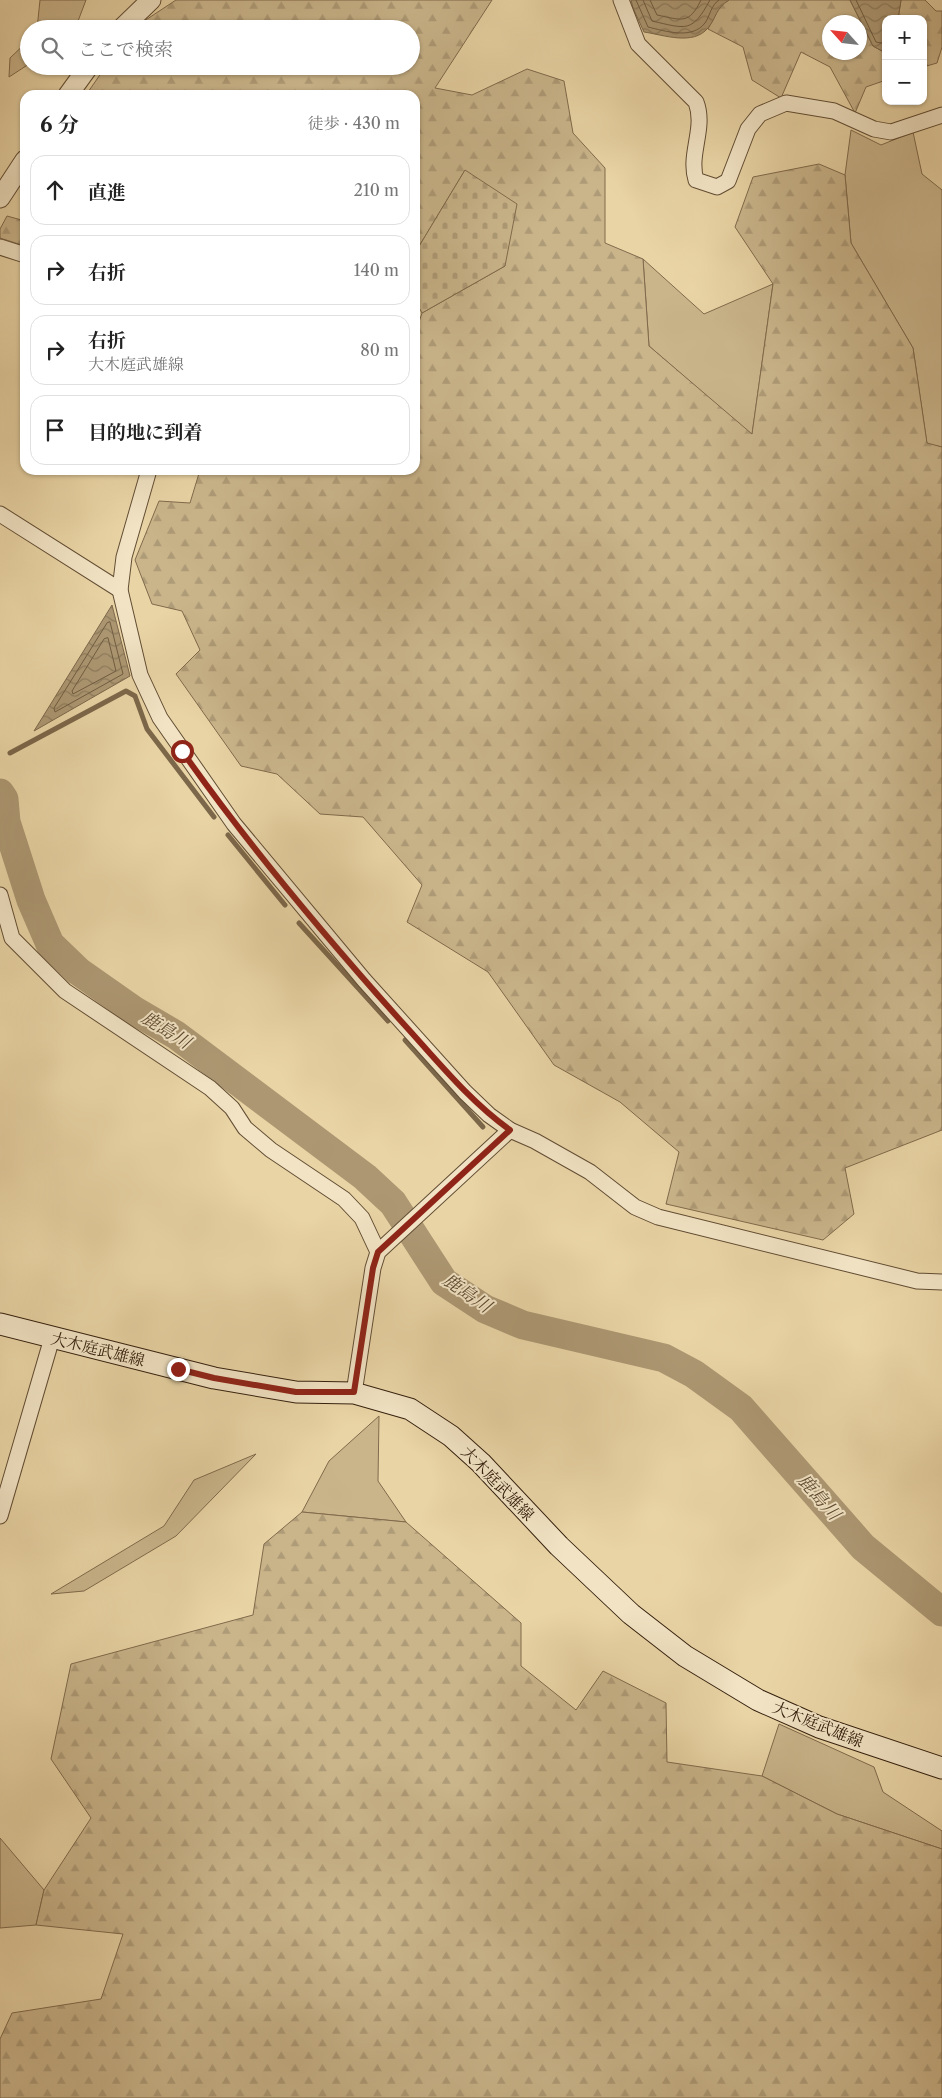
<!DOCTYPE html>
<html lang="ja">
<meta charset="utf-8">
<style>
:root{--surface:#fff;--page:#f6f6f6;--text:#222;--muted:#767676;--line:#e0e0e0}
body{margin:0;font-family:"Libre Caslon Text","Noto Serif JP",serif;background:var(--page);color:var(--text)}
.controls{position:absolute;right:15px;top:15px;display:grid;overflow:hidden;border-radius:10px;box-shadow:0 1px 4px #0004}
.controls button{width:45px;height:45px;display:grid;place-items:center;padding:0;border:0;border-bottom:1px solid var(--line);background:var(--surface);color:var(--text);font:25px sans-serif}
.compass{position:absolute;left:822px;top:15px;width:45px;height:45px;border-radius:50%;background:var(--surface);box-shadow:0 1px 4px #0004;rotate:297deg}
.stop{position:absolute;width:15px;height:15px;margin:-11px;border:4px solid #8f2418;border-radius:50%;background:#fff}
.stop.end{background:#8f2418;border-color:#fff;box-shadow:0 1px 5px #0008}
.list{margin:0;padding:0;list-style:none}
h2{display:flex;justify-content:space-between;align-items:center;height:65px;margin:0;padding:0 20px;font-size:21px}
h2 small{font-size:16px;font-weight:400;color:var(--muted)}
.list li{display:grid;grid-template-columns:32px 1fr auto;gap:15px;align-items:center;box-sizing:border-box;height:70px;margin:0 10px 10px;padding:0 10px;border:1px solid var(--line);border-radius:15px}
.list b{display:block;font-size:19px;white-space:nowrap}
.list p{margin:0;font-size:16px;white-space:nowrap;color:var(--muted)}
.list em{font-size:16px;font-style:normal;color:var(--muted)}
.icon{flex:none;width:28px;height:28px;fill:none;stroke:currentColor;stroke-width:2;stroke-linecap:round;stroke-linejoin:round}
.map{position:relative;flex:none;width:942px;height:2098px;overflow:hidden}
.search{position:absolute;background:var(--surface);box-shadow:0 1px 4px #0004;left:20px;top:20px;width:400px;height:55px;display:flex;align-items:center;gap:12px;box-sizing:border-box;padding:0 18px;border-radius:28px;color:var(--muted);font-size:19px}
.panel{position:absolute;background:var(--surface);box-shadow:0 1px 4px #0004;left:20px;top:90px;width:400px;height:385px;border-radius:15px}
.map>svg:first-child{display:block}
.green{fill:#cab58b;stroke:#806a4c}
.forest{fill:url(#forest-firs);stroke:#806a4c;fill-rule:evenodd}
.cemetery{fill:url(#cemetery-stones);stroke:#806a4c}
.water{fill:url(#water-waves);stroke:#7c674a}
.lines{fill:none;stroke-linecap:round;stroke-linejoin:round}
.shore{stroke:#705c40;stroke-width:1}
.stream{stroke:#7c674a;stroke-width:5}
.river{stroke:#ac9772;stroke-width:29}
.minor-casing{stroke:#624d34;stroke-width:17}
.tertiary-casing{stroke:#624d34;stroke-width:21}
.secondary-casing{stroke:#35200e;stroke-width:23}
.minor{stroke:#f1e3c4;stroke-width:15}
.tertiary{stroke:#f1e3c4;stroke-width:19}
.secondary{stroke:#f1e3c4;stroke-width:21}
.route{stroke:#8f2418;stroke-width:6}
.labels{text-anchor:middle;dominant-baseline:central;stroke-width:4;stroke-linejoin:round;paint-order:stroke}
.street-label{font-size:16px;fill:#35200e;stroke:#f1e3c4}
.water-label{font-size:18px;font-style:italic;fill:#5f4a31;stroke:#f1e3c4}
</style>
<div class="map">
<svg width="942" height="2098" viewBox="0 0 942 2098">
<defs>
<pattern id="forest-firs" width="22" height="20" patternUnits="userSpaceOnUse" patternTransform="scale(1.25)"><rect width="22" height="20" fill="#cab58b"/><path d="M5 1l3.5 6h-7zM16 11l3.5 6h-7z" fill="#ae9b77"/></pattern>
<pattern id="cemetery-stones" width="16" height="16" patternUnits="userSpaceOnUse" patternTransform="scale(1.25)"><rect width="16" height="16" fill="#cab58b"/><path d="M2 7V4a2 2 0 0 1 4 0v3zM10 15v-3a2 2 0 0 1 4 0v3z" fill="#ae9b77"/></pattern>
<pattern id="water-waves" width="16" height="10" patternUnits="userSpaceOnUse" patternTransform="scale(1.25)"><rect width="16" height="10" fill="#ac9772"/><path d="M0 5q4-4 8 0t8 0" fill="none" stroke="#8d7b5c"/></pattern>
</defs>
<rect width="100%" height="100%" fill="#e9d4a5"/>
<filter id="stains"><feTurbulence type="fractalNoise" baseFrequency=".004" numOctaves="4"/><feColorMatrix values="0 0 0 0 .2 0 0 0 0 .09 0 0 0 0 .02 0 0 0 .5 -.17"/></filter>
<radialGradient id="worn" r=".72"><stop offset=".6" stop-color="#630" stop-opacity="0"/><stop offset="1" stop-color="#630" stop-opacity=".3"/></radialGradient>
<g class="green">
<polygon points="40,0 86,0 75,29 37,29"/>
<polygon points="29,40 29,64 9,77 10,58"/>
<polygon points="851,130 881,145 913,132 922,174 942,190 942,447 927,444 913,348 851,243 845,175"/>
<polygon points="643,259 704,314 773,284 752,435 649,346"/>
<polygon points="379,1416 378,1481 406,1522 302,1512 329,1461"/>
<polygon points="256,1454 176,1536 84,1591 51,1594 164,1526 194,1480"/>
<polygon points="779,1724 874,1767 883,1792 942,1831 942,1849 837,1814 762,1776"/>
<polygon points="0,1838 44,1890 36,1925 0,1928"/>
</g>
<g class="forest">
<polygon points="176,0 492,0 435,88 472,95 527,69 564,81 573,133 605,168 605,243 643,259 649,346 752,434 773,284 735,227 753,177 819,164 845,175 851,243 913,348 927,443 942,447 942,1130 845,1168 854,1214 823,1240 666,1204 679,1152 620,1102 554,1065 488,972 407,922 422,885 363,817 320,814 277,774 241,766 176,674 200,650 182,611 152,604 135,560 159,501 190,503 200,470 415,470 415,334 422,313 505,266 465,170 415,253 415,95 86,95 106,66 411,66 411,29 132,29"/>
<path d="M 729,0 L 850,0 L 873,46 L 882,51 L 886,48 L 886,80 L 866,87 L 855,113 L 830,67 L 801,52 L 781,98 L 752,80 L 743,47 L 708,29 L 719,6 ZM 830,22 L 860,22 L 860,52 L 830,52 Z"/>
<polygon points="901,0 925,0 936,11 942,11 942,47 937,63 923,67 923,19 898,19"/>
<polygon points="7,216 25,221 25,246 0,238 0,229"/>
<polygon points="302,1512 406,1522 521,1623 521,1666 576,1710 603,1671 666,1703 667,1762 762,1776 837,1814 942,1849 942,2098 0,2098 0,2039 12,2013 101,1999 123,1934 36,1925 44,1890 91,1818 51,1759 71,1664 253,1615 264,1544"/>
</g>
<polygon class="cemetery" points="465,170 517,204 505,266 422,313 415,300 415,253"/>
<g class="water">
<path d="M 631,0 L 729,0 C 715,9 717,17 708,28 C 693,46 664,35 644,32 L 633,8 Z"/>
<polygon points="850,0 901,0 898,19 886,19 886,48 882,51 873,46"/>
<polygon points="112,605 130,676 34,731"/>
</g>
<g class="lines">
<g class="shore">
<path d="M 636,0 L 648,27 C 665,31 692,40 705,23 C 710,16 711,5 719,0"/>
<path d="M 643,0 L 652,21 C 687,29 692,33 710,0"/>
<path d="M 650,0 L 657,15 C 682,20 689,25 701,0"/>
<polyline points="856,0 876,42 886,44"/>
<polygon points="110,622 123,674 55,712 54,708 107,623"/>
<polygon points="108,638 116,671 73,694 72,691 104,639"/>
</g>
<g class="stream">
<polyline points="10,753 126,691 135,696 147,729 214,817"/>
<polyline points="228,835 285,905"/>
<polyline points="299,923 388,1021"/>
<polyline points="405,1040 483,1127"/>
</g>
<polyline class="river" points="0,793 4,799 6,822 31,900 50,944 78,971 135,1011 176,1035 365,1177 393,1203 444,1282 485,1309 523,1325 664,1358 694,1374 741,1408 863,1547 942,1612"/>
<defs>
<g id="minor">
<path d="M 621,0 L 638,44 L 696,102 C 706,128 688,154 696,180 L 717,187 L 728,181 L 748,129 L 760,114 L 786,103 L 834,111 L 874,129 L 891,132 L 942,115"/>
<polyline points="0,247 25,255"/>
<polyline points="149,470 124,557 120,590 140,675 160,718 234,824 364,980 465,1092 489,1115 510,1130 535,1141 590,1172 635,1207 658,1217 917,1281 942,1282"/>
<polyline points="0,514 120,590"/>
<polyline points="0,895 12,938 65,991 210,1088 232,1108 245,1128 271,1150 344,1199 362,1218 378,1252"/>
<polyline points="354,1393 373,1268 378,1252 510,1130"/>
<polyline points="0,1516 52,1338"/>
</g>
<g id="tertiary">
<polyline points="121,29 151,0"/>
<polyline points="68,95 89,66"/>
<polyline points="0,198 25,160"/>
</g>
<polyline id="secondary" points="0,1324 214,1378 296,1392 354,1393 410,1409 451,1436 481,1463 559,1546 631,1614 685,1656 758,1700 819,1727 942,1768"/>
</defs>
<use href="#minor" class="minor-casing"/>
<use href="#tertiary" class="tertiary-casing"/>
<use href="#secondary" class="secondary-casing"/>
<use href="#minor" class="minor"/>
<use href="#tertiary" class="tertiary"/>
<use href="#secondary" class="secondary"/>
</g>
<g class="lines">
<path class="route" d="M 178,1369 L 214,1378 L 296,1392 L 354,1392 L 373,1268 L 378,1252 L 510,1130 C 468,1100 435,1058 400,1020 C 323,934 248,845 182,751"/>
</g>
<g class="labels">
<g class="street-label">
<text transform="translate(98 1349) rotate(14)">大木庭武雄線</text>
<text transform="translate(498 1483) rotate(46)">大木庭武雄線</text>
<text transform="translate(818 1724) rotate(22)">大木庭武雄線</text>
</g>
<g class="water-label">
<text transform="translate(166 1030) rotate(32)">鹿島川</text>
<text transform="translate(467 1293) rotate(35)">鹿島川</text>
<text transform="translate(819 1497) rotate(49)">鹿島川</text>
</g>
</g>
<rect width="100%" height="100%" filter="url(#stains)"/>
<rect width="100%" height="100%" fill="url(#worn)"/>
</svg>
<div class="controls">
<button>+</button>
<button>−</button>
</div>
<svg class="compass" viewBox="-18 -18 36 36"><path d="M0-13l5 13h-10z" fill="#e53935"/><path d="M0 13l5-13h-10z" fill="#767676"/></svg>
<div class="stop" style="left:182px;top:751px"></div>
<div class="stop end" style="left:178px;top:1369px"></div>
<div class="search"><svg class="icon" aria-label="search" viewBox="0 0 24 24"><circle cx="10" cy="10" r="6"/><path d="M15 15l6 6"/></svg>ここで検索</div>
<section class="panel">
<h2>6 分<small>徒歩 · 430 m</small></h2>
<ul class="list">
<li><svg class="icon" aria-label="ahead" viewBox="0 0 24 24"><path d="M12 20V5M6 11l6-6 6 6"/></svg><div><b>直進</b></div><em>210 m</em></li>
<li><svg class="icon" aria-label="right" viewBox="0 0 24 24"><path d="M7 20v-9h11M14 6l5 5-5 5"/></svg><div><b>右折</b></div><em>140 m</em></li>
<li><svg class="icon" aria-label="right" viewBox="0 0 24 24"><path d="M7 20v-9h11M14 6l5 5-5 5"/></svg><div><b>右折</b><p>大木庭武雄線</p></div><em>80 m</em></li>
<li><svg class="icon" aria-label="arrive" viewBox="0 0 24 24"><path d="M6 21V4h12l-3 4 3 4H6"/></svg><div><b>目的地に到着</b></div></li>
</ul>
</section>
</div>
